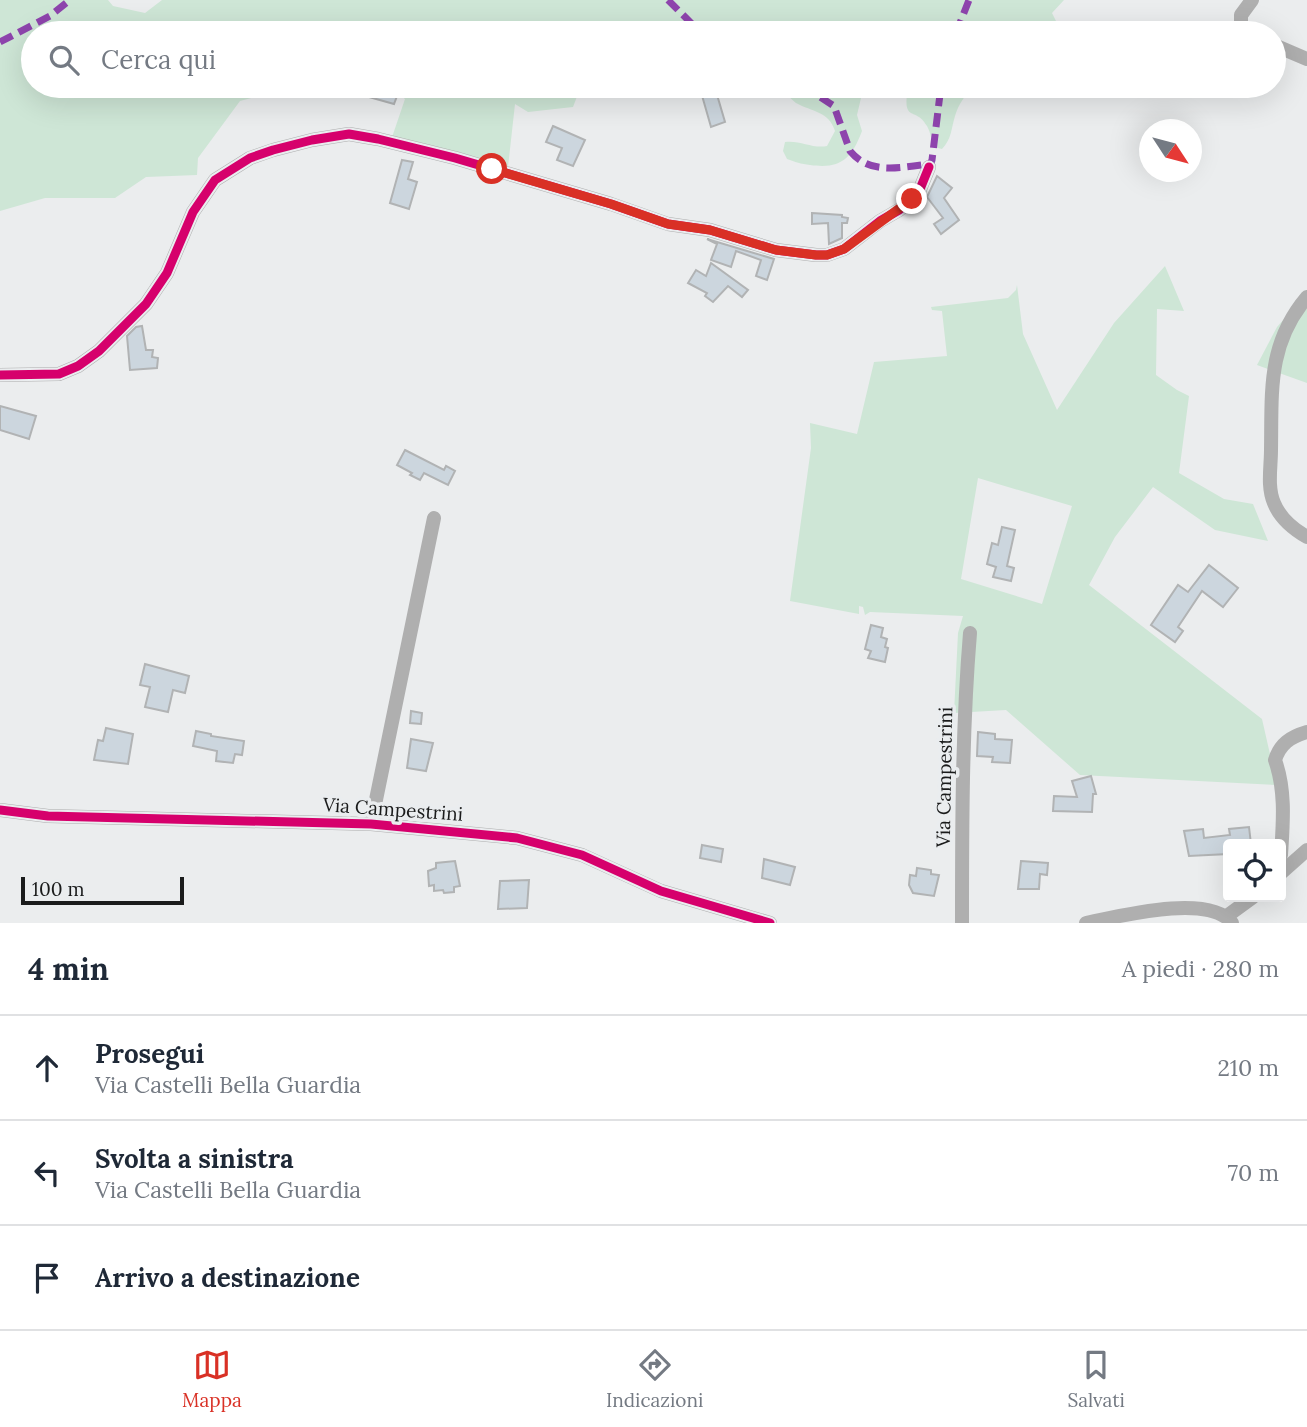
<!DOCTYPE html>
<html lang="it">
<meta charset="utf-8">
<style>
:root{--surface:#fff;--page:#f6f6f7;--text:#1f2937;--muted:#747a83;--line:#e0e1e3;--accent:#d93025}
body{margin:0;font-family:Lora,serif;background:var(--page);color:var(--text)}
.controls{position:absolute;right:21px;bottom:21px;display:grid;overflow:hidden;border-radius:7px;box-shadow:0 7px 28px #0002}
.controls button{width:63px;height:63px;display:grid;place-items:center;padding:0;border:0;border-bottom:2px solid var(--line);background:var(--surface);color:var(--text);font:35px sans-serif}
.compass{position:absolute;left:1139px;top:119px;width:63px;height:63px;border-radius:50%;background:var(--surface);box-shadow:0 7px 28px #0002;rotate:126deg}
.scale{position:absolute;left:21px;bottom:18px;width:163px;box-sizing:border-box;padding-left:7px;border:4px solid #1a1b1b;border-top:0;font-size:19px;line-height:24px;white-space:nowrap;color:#1a1b1b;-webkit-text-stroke:5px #eaedef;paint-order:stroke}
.stop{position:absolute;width:21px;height:21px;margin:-16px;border:5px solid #d93025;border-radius:50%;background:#fff}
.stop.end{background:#d93025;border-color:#fff;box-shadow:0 2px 7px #0008}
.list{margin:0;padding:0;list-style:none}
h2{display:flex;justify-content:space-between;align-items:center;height:91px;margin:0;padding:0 28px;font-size:30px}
h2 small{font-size:23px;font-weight:400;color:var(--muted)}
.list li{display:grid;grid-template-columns:46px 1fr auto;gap:21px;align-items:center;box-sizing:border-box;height:105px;padding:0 28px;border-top:2px solid var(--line)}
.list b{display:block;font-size:26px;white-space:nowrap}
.list p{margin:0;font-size:23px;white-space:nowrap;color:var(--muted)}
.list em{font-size:23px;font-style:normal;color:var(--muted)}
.icon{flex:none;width:38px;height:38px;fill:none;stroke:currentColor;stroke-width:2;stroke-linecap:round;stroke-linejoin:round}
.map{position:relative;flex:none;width:1307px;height:923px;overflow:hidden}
.search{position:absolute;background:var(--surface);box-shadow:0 7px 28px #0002;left:21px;right:21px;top:21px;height:77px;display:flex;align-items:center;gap:18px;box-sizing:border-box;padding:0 24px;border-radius:38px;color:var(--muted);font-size:26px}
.sheet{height:406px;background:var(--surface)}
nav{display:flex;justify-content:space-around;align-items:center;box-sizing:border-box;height:98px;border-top:2px solid var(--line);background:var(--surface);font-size:19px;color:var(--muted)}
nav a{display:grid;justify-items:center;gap:4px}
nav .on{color:var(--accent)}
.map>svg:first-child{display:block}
.green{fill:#cee6d6;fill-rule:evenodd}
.building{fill:#ccd6de;stroke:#b1b3b4;stroke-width:2}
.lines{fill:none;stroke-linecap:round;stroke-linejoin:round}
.minor{stroke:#afafaf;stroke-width:14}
.quiet{stroke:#8e44ad;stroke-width:7;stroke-dasharray:14 7;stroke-linecap:butt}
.cycleway-casing{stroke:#eaedef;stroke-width:13}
.cycleway{stroke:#d6006c;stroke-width:9}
.route{stroke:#d93025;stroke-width:9}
.labels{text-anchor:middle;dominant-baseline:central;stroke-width:7;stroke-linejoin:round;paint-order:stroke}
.street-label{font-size:19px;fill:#1a1b1b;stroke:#eaedef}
</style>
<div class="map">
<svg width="1307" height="923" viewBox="0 0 1307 923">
<rect width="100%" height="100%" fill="#ebedee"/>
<g class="green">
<polygon points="0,0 108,0 113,6 145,13 162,0 1064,0 1052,13 1062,33 33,33 33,86 338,86 277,91 240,101 198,158 197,175 146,177 115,198 45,198 0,211"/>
<polygon points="389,86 581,86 573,107 528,112 515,104 507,176 436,151 388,149 405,99"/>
<path d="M 757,86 L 822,86 L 832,91 L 840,88 L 857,91 L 861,98 L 857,115 L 862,131 C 851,160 840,169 810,165 C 801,164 795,162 787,159 L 783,151 L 785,142 C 800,140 813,149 827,146 L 835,131 C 829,111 812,112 796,103 C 785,95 785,84 769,91 Z"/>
<path d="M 908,86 L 973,86 C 966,94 958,105 955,116 C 951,129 952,138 942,149 L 934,147 C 931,140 931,133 927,126 C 915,105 902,125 908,86 Z"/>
<path d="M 1165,266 L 1184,311 L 1157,309 L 1156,375 L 1177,390 L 1189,396 L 1179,473 L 1224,499 L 1253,504 L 1268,541 L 1215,530 L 1153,487 L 1115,537 L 1089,585 L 1262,719 L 1277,785 L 1080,775 L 1006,710 L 954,713 L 958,633 L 963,616 L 870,612 L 865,615 L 863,607 L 859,606 L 859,614 L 790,601 L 811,448 L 810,423 L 857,434 L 874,362 L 947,356 L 942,311 L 932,310 L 931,307 L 1008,298 L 1016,290 L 1017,285 L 1023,334 L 1057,410 L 1114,323 ZM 978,478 L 1072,506 L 1042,604 L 961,579 Z"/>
<polygon points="1307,293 1307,383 1257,365 1277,327"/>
</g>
<g class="building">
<polygon points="371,86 392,86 390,93 397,96 394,104 369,97"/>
<polygon points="715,88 725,122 711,127 701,92"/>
<polygon points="553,126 585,140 573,166 557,160 562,148 546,142"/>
<polygon points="402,160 413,162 408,179 417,182 409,209 390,203"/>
<polygon points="937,176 952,188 944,198 959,220 941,234 934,224 943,218 927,197"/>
<polygon points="812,213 842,215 842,217 848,218 847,223 842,223 842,238 829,244 828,223 812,224"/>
<polygon points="707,239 774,259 767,280 756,276 761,260 736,251 731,267 711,260 717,244"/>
<polygon points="711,263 748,290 742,297 728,286 713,302 705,296 707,293 688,283 696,270 706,276"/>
<polygon points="142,326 146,350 153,350 152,357 158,358 157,368 130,370 127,336 136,327"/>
<polygon points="0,406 36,416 29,439 0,430"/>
<polygon points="405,450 444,470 446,466 455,471 448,485 424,473 420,480 410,475 412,473 397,465"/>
<polygon points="1002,527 1015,530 1007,566 1014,568 1011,581 993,577 996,567 987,564 992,543 998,545"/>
<polygon points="1209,565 1238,588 1223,607 1202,591 1178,627 1183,631 1175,642 1151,625 1178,585 1188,592"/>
<polygon points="871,625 883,628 881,637 887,639 885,647 888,648 885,662 868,658 871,651 865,649"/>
<polygon points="145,664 189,676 185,693 173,690 168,712 145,707 150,687 140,685"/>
<polygon points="411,711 422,713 421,724 410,723"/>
<polygon points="106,728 133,734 128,764 94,760 98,740 103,741"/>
<polygon points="196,731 211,734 211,736 244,741 242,755 235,754 233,763 216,761 217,751 193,746"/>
<polygon points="978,732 995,734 995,739 1012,740 1010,763 992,762 993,757 977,756"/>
<polygon points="411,739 433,743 426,771 407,768"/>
<polygon points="1091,776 1096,794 1093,794 1092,812 1053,811 1054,796 1077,797 1072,781"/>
<polygon points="1249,827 1251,844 1228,844 1228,854 1189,856 1184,831 1203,829 1204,838 1230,835 1229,829"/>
<polygon points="702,845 723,849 721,862 700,858"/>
<polygon points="764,859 795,867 790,885 762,878"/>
<polygon points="455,861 460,886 454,887 454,892 444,893 443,890 434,891 434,885 429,886 428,871 436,868 436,863"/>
<polygon points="1021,861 1048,863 1047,875 1040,874 1039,889 1018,889"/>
<polygon points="917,868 931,870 931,874 939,875 934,896 913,893 909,885 910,875 916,876"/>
<polygon points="529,880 527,908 498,909 500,881"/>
</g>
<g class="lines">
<g class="minor">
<polyline points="1248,33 1241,27 1241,15 1252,0"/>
<polyline points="1274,45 1307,59"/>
<path d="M 1307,297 C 1267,344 1272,392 1271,450 C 1271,467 1267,487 1274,503 C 1280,518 1293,529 1307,537"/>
<polyline points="0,375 59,374 78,366 99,351 146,304 167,273 193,212 215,180 250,158 273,150 312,140 349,134 378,139 455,158 611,204 668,224 710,230 776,250 816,255 827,255 844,249 880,221 899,210 918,194 929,167"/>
<polyline points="0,810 48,816 371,824 517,838 582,855 661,891 770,923"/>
<polyline points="371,824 434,518"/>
<path d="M 1281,855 C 1283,823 1286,791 1275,760 C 1280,744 1290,737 1307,732"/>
<polyline points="1281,873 1307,850"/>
<polyline points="1227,916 1253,897"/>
<path d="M 962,923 C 962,826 962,730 970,633"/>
<path d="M 1086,923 C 1120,916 1209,893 1232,923"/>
</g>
<g class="quiet">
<polyline points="668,0 701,33"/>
<polyline points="956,33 969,0"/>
<polyline points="0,42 50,16 70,0"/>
<path d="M 803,86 L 834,106 L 850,151 C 869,174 896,168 922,165 L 929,167 L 932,160 L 941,86"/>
</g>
<defs>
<g id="cycleway">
<polyline points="0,375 59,374 78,366 99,351 146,304 167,273 193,212 215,180 250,158 273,150 312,140 349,134 378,139 455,158 611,204 668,224 710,230 776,250 816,255 827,255 844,249 880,221 899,210 918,194 929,167"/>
<polyline points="0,810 48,816 371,824 517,838 582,855 661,891 770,923"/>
</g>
</defs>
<use href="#cycleway" class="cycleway-casing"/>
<use href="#cycleway" class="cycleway"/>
</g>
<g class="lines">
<polyline class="route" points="492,169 611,204 668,224 710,230 776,250 816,255 827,255 844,249 912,199"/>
</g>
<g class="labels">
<g class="street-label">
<text transform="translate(944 777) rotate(-89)">Via Campestrini</text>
<text transform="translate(393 809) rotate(4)">Via Campestrini</text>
</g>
</g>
</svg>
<div class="controls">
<button><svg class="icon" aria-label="locate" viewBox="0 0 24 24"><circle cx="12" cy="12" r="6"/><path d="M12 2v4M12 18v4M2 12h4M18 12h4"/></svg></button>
</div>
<svg class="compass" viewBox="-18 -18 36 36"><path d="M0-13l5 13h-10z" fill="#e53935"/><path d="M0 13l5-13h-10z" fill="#747a83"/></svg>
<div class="scale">100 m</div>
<div class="stop" style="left:492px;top:169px"></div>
<div class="stop end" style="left:912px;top:199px"></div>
<div class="search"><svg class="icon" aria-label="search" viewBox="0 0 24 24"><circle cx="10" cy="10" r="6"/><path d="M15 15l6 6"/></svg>Cerca qui</div>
</div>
<section class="sheet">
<h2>4 min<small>A piedi · 280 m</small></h2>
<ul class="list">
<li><svg class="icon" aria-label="ahead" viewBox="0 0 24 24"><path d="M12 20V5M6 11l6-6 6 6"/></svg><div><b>Prosegui</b><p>Via Castelli Bella Guardia</p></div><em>210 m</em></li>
<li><svg class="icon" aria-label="left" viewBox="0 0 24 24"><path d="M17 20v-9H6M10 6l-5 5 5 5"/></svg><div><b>Svolta a sinistra</b><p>Via Castelli Bella Guardia</p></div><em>70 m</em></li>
<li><svg class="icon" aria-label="arrive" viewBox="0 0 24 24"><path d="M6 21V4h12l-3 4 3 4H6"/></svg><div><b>Arrivo a destinazione</b></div></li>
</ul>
</section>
<nav>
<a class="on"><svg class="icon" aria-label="map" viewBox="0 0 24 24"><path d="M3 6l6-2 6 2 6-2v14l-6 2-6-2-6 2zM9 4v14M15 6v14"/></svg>Mappa</a>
<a><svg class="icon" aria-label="directions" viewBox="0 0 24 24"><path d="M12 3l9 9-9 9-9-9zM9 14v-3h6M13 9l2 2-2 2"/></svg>Indicazioni</a>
<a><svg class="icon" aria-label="saved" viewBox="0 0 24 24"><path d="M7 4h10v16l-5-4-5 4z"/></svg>Salvati</a>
</nav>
